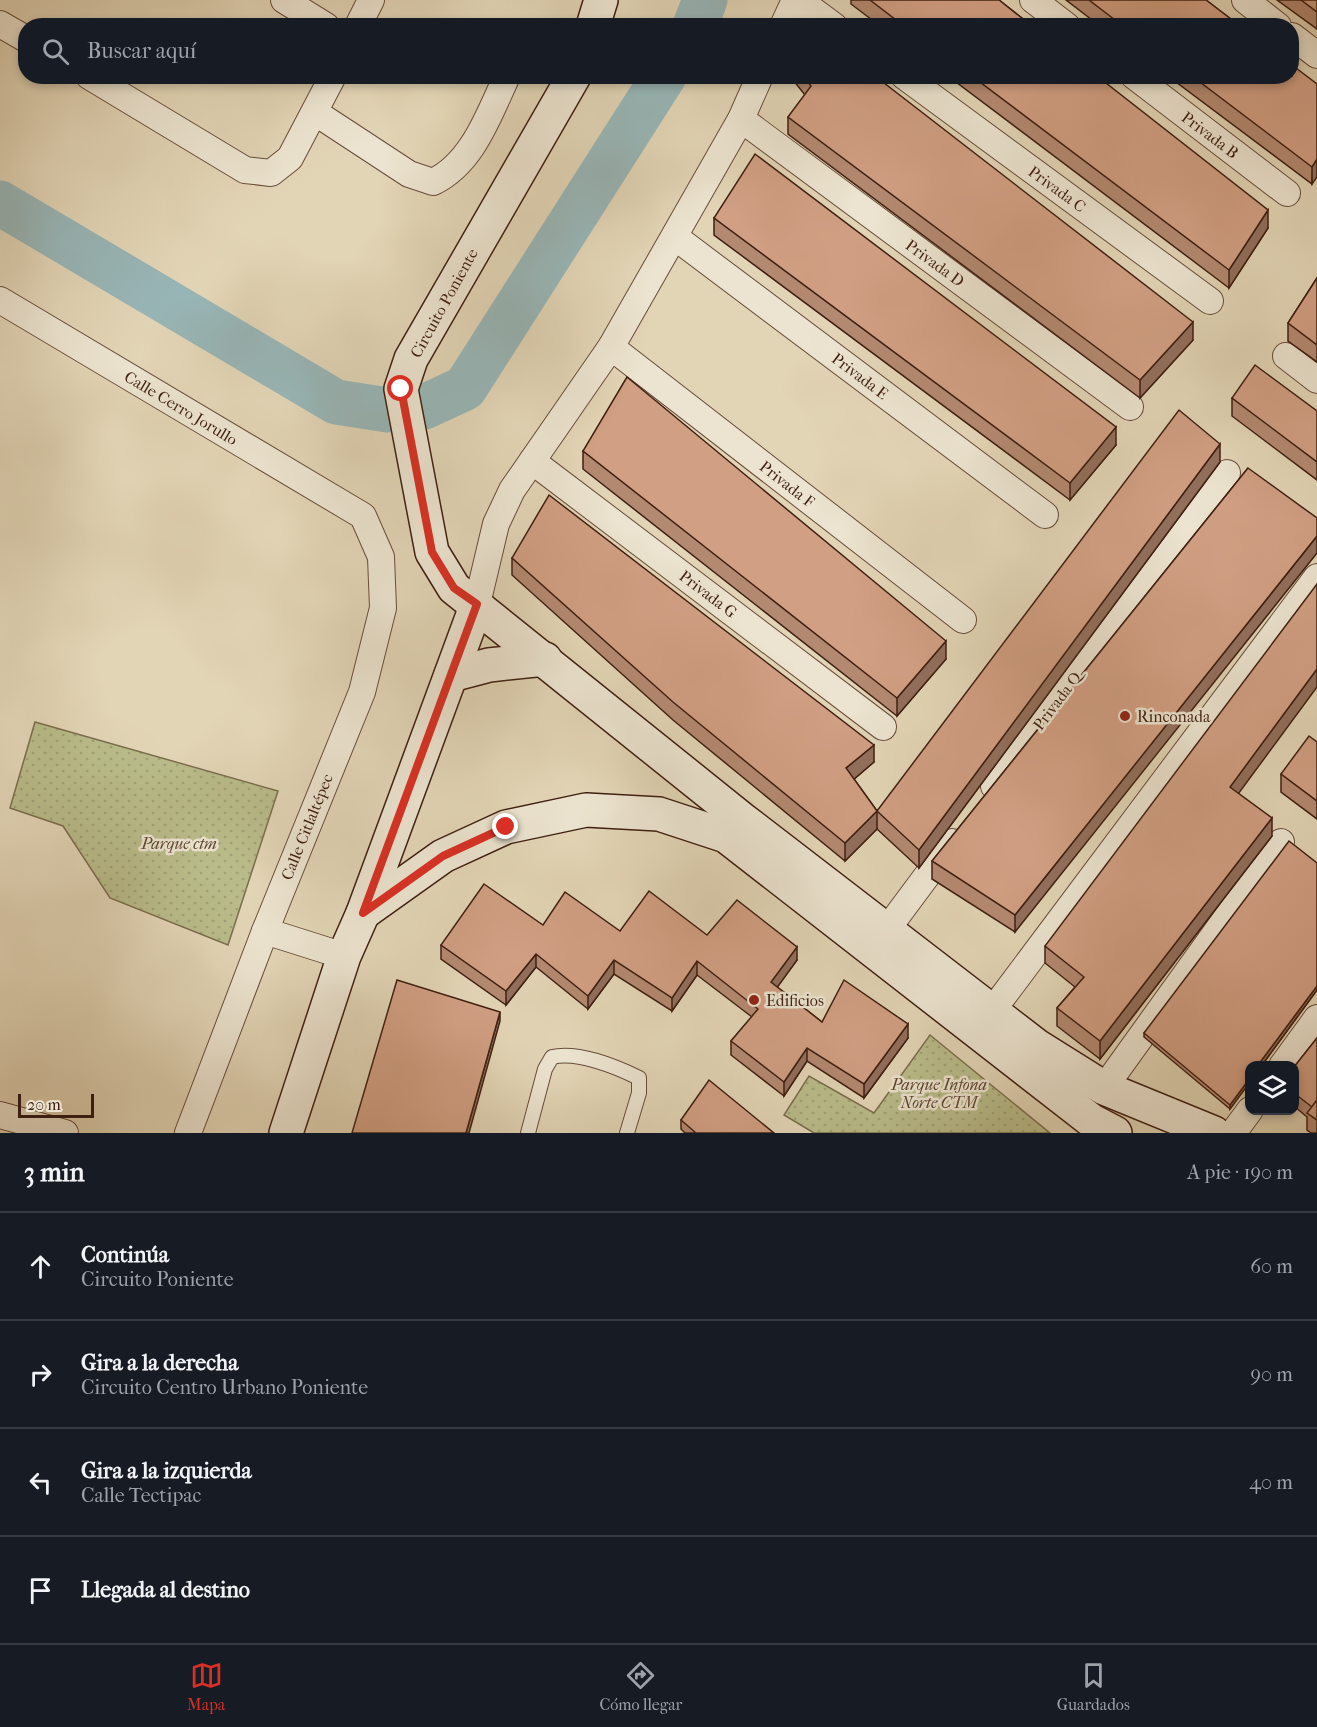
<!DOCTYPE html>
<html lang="es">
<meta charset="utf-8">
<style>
:root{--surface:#171b24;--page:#20242c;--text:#f1f3f6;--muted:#9ea1a6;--line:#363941;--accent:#d93025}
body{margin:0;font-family:"IM FELL French Canon",serif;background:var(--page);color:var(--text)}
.controls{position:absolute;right:18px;bottom:18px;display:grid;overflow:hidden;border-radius:12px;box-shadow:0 3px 9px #0003}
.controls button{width:54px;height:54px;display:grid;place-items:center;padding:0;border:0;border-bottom:2px solid var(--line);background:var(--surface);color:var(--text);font:30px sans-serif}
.scale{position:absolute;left:18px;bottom:15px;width:76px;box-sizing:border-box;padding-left:6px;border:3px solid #3f1f11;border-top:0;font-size:16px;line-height:21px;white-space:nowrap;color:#3f1f11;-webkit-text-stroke:4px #ece4d0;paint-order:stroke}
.stop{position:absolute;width:18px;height:18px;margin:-14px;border:4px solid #d93025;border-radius:50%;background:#fff}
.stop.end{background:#d93025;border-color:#fff;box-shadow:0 2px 6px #0008}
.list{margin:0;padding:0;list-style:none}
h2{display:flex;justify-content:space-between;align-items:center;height:78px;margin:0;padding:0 24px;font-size:26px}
h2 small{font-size:20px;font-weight:400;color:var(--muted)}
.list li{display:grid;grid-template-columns:39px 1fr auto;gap:18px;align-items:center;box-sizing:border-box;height:108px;padding:0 24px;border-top:2px solid var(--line)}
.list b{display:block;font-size:22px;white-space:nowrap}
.list p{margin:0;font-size:20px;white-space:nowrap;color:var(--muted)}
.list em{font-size:20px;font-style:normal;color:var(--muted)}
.icon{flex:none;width:33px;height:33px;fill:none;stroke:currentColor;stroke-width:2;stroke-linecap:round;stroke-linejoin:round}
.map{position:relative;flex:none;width:1317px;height:1133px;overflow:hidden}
.search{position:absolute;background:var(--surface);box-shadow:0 3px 9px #0003;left:18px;right:18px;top:18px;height:66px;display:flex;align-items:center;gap:15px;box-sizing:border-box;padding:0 21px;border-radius:24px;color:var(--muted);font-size:22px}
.sheet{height:510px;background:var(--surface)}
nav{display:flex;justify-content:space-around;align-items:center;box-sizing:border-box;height:84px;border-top:2px solid var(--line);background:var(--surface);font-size:16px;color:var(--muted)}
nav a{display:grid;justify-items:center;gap:3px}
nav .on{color:var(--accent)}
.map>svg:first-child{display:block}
.park{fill:url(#park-dots);stroke:#7c6e4e;stroke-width:1.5}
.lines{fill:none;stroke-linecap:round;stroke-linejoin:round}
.river{stroke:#98b6b7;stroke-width:45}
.lane-casing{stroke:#684c3a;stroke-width:16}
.street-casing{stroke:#684c3a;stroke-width:28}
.secondary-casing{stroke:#3f1f11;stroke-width:36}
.lane{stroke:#ece4d0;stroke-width:14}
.street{stroke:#ece4d0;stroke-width:26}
.secondary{stroke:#ece4d0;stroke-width:33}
.wall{fill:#b48971;stroke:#3f1f11;stroke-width:1.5}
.shaded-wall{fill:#926f5c;stroke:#3f1f11;stroke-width:1.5}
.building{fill:#d19f83;stroke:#3f1f11;stroke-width:1.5}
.route{stroke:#d93025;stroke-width:8}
.poi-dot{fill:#8f2418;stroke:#ece4d0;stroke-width:2}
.labels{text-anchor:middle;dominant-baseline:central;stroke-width:5;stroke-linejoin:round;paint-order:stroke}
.street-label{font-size:16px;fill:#3f1f11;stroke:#ece4d0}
.poi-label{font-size:16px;fill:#3f1f11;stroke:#ece4d0;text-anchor:start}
.park-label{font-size:16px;font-style:italic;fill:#5e462f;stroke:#ece4d0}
</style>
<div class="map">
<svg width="1317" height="1133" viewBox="0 0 1317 1133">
<defs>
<pattern id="park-dots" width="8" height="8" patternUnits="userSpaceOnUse" patternTransform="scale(1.5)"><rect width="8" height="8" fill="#b9bc8a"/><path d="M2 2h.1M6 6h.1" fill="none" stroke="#a0a176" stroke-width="1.8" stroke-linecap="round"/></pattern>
</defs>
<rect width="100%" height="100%" fill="#e2d5b6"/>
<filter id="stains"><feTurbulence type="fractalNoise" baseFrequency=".00333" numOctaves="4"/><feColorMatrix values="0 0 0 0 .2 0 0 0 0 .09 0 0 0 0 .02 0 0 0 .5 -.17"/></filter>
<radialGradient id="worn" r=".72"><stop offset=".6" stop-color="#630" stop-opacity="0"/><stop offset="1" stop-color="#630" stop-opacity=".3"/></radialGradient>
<g class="park">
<polygon points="35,722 278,791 228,945 110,898 63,826 10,808"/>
<polygon points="930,1035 1050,1133 814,1133 784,1115 809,1076 874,1113"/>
</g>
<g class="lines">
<g class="river">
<polyline points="695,26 705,0"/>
<polyline points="0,203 336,402 388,410"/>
<polyline points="424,407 465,388 664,76"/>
</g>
<defs>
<path id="lane" d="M 528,1133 L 545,1069 L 552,1057 C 577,1051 615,1066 639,1078 L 639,1093 L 627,1133"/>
<g id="street">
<polyline points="284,0 326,26"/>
<polyline points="799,0 834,26"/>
<polyline points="1033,0 1067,26"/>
<polyline points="1245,0 1278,26"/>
<polyline points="0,24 26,39"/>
<polyline points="358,26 371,0"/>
<polyline points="783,26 795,0"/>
<polyline points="1292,36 1317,55"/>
<polyline points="89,76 245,170 271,173 290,158 333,76"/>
<polyline points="904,76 1210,301"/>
<polyline points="1134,76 1287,193"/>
<path d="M 316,113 L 409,174 L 433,182 C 473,163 489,114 507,76"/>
<polyline points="741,119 1130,407"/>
<polyline points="675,237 1045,515"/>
<polyline points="0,300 363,516 381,557 383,608 362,692 265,931 188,1133"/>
<polyline points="611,347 963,620"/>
<polyline points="1286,356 1317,380"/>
<polyline points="532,461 883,727"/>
<polyline points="477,604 496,524 512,490 611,347 741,119 760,76"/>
<polyline points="994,786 1227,473"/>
<polyline points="888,928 952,842"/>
<polyline points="265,931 344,956"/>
<polyline points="992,1011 1317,577"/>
<polyline points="1282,1066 1317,1018"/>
<polyline points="1104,1088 1281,842"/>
<polyline points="0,1115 65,1133"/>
<polyline points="1233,1133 1250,1110"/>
</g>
<g id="secondary">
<polyline points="593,26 601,0"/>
<polyline points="574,76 411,359 401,389 432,552 454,588 742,819 1037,1046 1104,1088 1214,1133"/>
<polyline points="451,675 489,665 545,659"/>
<polyline points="363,913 443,856 506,827 586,810 659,814 726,836 1092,1121 1115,1133"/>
<polyline points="286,1133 344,956 363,913 477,604"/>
</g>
</defs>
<use href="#lane" class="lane-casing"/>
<use href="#street" class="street-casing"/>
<use href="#secondary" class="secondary-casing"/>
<use href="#lane" class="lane"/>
<use href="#street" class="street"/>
<use href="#secondary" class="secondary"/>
</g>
<g class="wall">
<polygon points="851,0 999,0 1032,26 880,26 851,4"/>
<polygon points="1066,0 1206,0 1240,26 1100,26"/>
<polygon points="1277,0 1317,0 1317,29"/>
<polygon points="790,76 875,76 1193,340 1140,398 788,134 788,117 805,95"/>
<polygon points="948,76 1097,76 1268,228 1229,288"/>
<polygon points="1168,76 1292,76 1317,84 1312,184"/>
<polygon points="714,218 1116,445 1070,500 714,235"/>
<polygon points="1317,278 1317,362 1288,341 1288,323"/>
<polygon points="1232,398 1317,411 1317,480 1232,416"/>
<polygon points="583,451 946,659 897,716 583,469"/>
<polygon points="1220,462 919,868 877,829 845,861 673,720 512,575 512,558 874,762 854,779 877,811"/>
<polygon points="1248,468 1015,932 932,879 932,861"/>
<polygon points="1317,742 1317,819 1281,792 1281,774"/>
<polygon points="1238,794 1272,836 1100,1059 1057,1026 1057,1008 1075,987 1045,963 1045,946"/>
<polygon points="1317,863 1317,990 1230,1109 1144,1037 1144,1033"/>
<polygon points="543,925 620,931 797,960 777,987 822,1022 908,1038 864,1098 807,1061 784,1096 731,1055 731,1041 752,1017 697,975 672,1011 614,974 588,1009 536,967 506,1005 441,959 441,945"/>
<polygon points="1317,1038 1317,1133 1311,1133 1307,1130 1307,1117 1294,1106 1294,1067"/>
<polygon points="681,1120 774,1133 685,1133 681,1129"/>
</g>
<g class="shaded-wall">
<polygon points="1317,159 1317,177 1312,184 1312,167"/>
<polygon points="1268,210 1268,228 1229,288 1229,270"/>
<polygon points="1193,322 1193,340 1140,398 1140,380"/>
<polygon points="1116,427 1116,445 1070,500 1070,483"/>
<polygon points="1220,444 1220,462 919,868 919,850"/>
<polygon points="1317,536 1317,553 1015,932 1015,915"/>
<polygon points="946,641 946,659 897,716 897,698"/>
<polygon points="1317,669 1317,687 1230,805 1230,787"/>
<polygon points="874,745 874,762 846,786 846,768"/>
<polygon points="877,811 877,829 845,861 845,843"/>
<polygon points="1272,818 1272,836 1100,1059 1100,1041"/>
<polygon points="797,947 797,960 771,996 771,982"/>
<polygon points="536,954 536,967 506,1005 506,991"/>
<polygon points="614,960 614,974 588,1009 588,996"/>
<polygon points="697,961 697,975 672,1011 672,998"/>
<polygon points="1317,986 1317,990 1262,1065 1258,1065"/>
<polygon points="500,1012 500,1021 469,1133 466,1133"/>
<polygon points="908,1024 908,1038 864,1098 864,1084"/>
<polygon points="807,1048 807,1061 784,1096 784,1082"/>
<polygon points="1250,1078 1250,1082 1230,1109 1230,1105"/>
</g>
<g class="building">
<polygon points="870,0 999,0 1032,26 904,26"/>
<polygon points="1089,0 1206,0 1240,26 1123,26"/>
<polygon points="1301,0 1317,0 1317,12"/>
<polygon points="1292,65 1317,84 1317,159 1312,167 1192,76 1292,76"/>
<polygon points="804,76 875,76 1193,322 1140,380 788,117 811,86"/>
<polygon points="972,76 1097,76 1268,210 1229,270"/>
<polygon points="755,154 1116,427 1070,483 714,218"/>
<polygon points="1317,278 1317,345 1288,323"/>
<polygon points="1255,365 1317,411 1317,462 1232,398"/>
<polygon points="627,377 946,641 897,698 583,451"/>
<polygon points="1179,410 1220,444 919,850 877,811 845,843 673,702 512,558 549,495 874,745 846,768 877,811"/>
<polygon points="1248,468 1317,518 1317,536 1015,915 932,861"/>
<polygon points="1317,584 1317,669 1230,787 1272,818 1100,1041 1057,1008 1084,977 1045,946"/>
<polygon points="1309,736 1317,742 1317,801 1281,774"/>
<polygon points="1289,841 1317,863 1317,986 1258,1065 1250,1065 1250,1078 1230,1105 1144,1033"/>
<polygon points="484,884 543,925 565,892 620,931 649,891 707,935 737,900 797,947 771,982 822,1022 844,980 908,1024 864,1084 807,1048 784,1082 731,1041 758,1009 697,961 672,998 614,960 588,996 536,954 506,991 441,945"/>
<polygon points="397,980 500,1012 466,1133 352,1133"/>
<polygon points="1317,1038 1317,1100 1312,1107 1294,1093 1294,1067"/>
<polygon points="709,1080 774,1133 696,1133 681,1120"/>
<polygon points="1317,1100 1317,1120 1307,1113"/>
</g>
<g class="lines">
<polyline class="route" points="401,389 432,552 454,588 477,604 363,913 443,856 506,827"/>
</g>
<g class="poi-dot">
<circle cx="1125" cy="716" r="6"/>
<circle cx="754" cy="1000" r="6"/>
</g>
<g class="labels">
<g class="street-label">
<text transform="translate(1210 135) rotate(37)">Privada B</text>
<text transform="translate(1057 189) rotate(36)">Privada C</text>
<text transform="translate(935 263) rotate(36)">Privada D</text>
<text transform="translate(444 303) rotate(-61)">Circuito Poniente</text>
<text transform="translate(860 376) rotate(37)">Privada E</text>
<text transform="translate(181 408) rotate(31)">Calle Cerro Jorullo</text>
<text transform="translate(787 484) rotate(38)">Privada F</text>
<text transform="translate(708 594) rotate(37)">Privada G</text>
<text transform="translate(1057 701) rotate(-53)">Privada Q</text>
<text transform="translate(307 827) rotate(-68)">Calle Citlaltépec</text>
</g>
<g class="poi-label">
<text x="1137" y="716">Rinconada</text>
<text x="766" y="1000">Edificios</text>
</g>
<g class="park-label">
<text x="179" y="843">Parque ctm</text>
<text x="939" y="1084">Parque Infona<tspan x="939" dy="18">Norte CTM</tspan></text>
</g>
</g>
<rect width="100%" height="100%" filter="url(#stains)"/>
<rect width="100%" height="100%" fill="url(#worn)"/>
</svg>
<div class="controls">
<button><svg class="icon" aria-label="layers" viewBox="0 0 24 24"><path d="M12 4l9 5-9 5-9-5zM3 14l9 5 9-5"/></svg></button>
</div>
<div class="scale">20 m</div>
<div class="stop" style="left:401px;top:389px"></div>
<div class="stop end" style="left:506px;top:827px"></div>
<div class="search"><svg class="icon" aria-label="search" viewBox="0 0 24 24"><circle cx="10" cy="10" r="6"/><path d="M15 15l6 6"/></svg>Buscar aquí</div>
</div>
<section class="sheet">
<h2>3 min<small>A pie · 190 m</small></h2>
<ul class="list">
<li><svg class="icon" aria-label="ahead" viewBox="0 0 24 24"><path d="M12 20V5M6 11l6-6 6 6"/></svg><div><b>Continúa</b><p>Circuito Poniente</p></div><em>60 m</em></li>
<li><svg class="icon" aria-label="right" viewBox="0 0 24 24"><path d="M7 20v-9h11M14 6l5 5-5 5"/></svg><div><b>Gira a la derecha</b><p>Circuito Centro Urbano Poniente</p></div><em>90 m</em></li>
<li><svg class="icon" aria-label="left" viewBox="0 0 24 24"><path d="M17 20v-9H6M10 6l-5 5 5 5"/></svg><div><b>Gira a la izquierda</b><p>Calle Tectipac</p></div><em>40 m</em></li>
<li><svg class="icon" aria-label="arrive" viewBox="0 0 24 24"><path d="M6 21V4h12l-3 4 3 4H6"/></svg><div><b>Llegada al destino</b></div></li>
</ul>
</section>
<nav>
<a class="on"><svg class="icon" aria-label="map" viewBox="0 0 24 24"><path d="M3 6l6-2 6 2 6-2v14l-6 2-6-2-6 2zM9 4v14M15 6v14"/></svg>Mapa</a>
<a><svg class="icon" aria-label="directions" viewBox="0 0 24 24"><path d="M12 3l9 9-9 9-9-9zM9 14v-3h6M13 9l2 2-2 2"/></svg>Cómo llegar</a>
<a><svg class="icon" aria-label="saved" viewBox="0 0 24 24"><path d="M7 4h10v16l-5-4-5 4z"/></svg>Guardados</a>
</nav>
